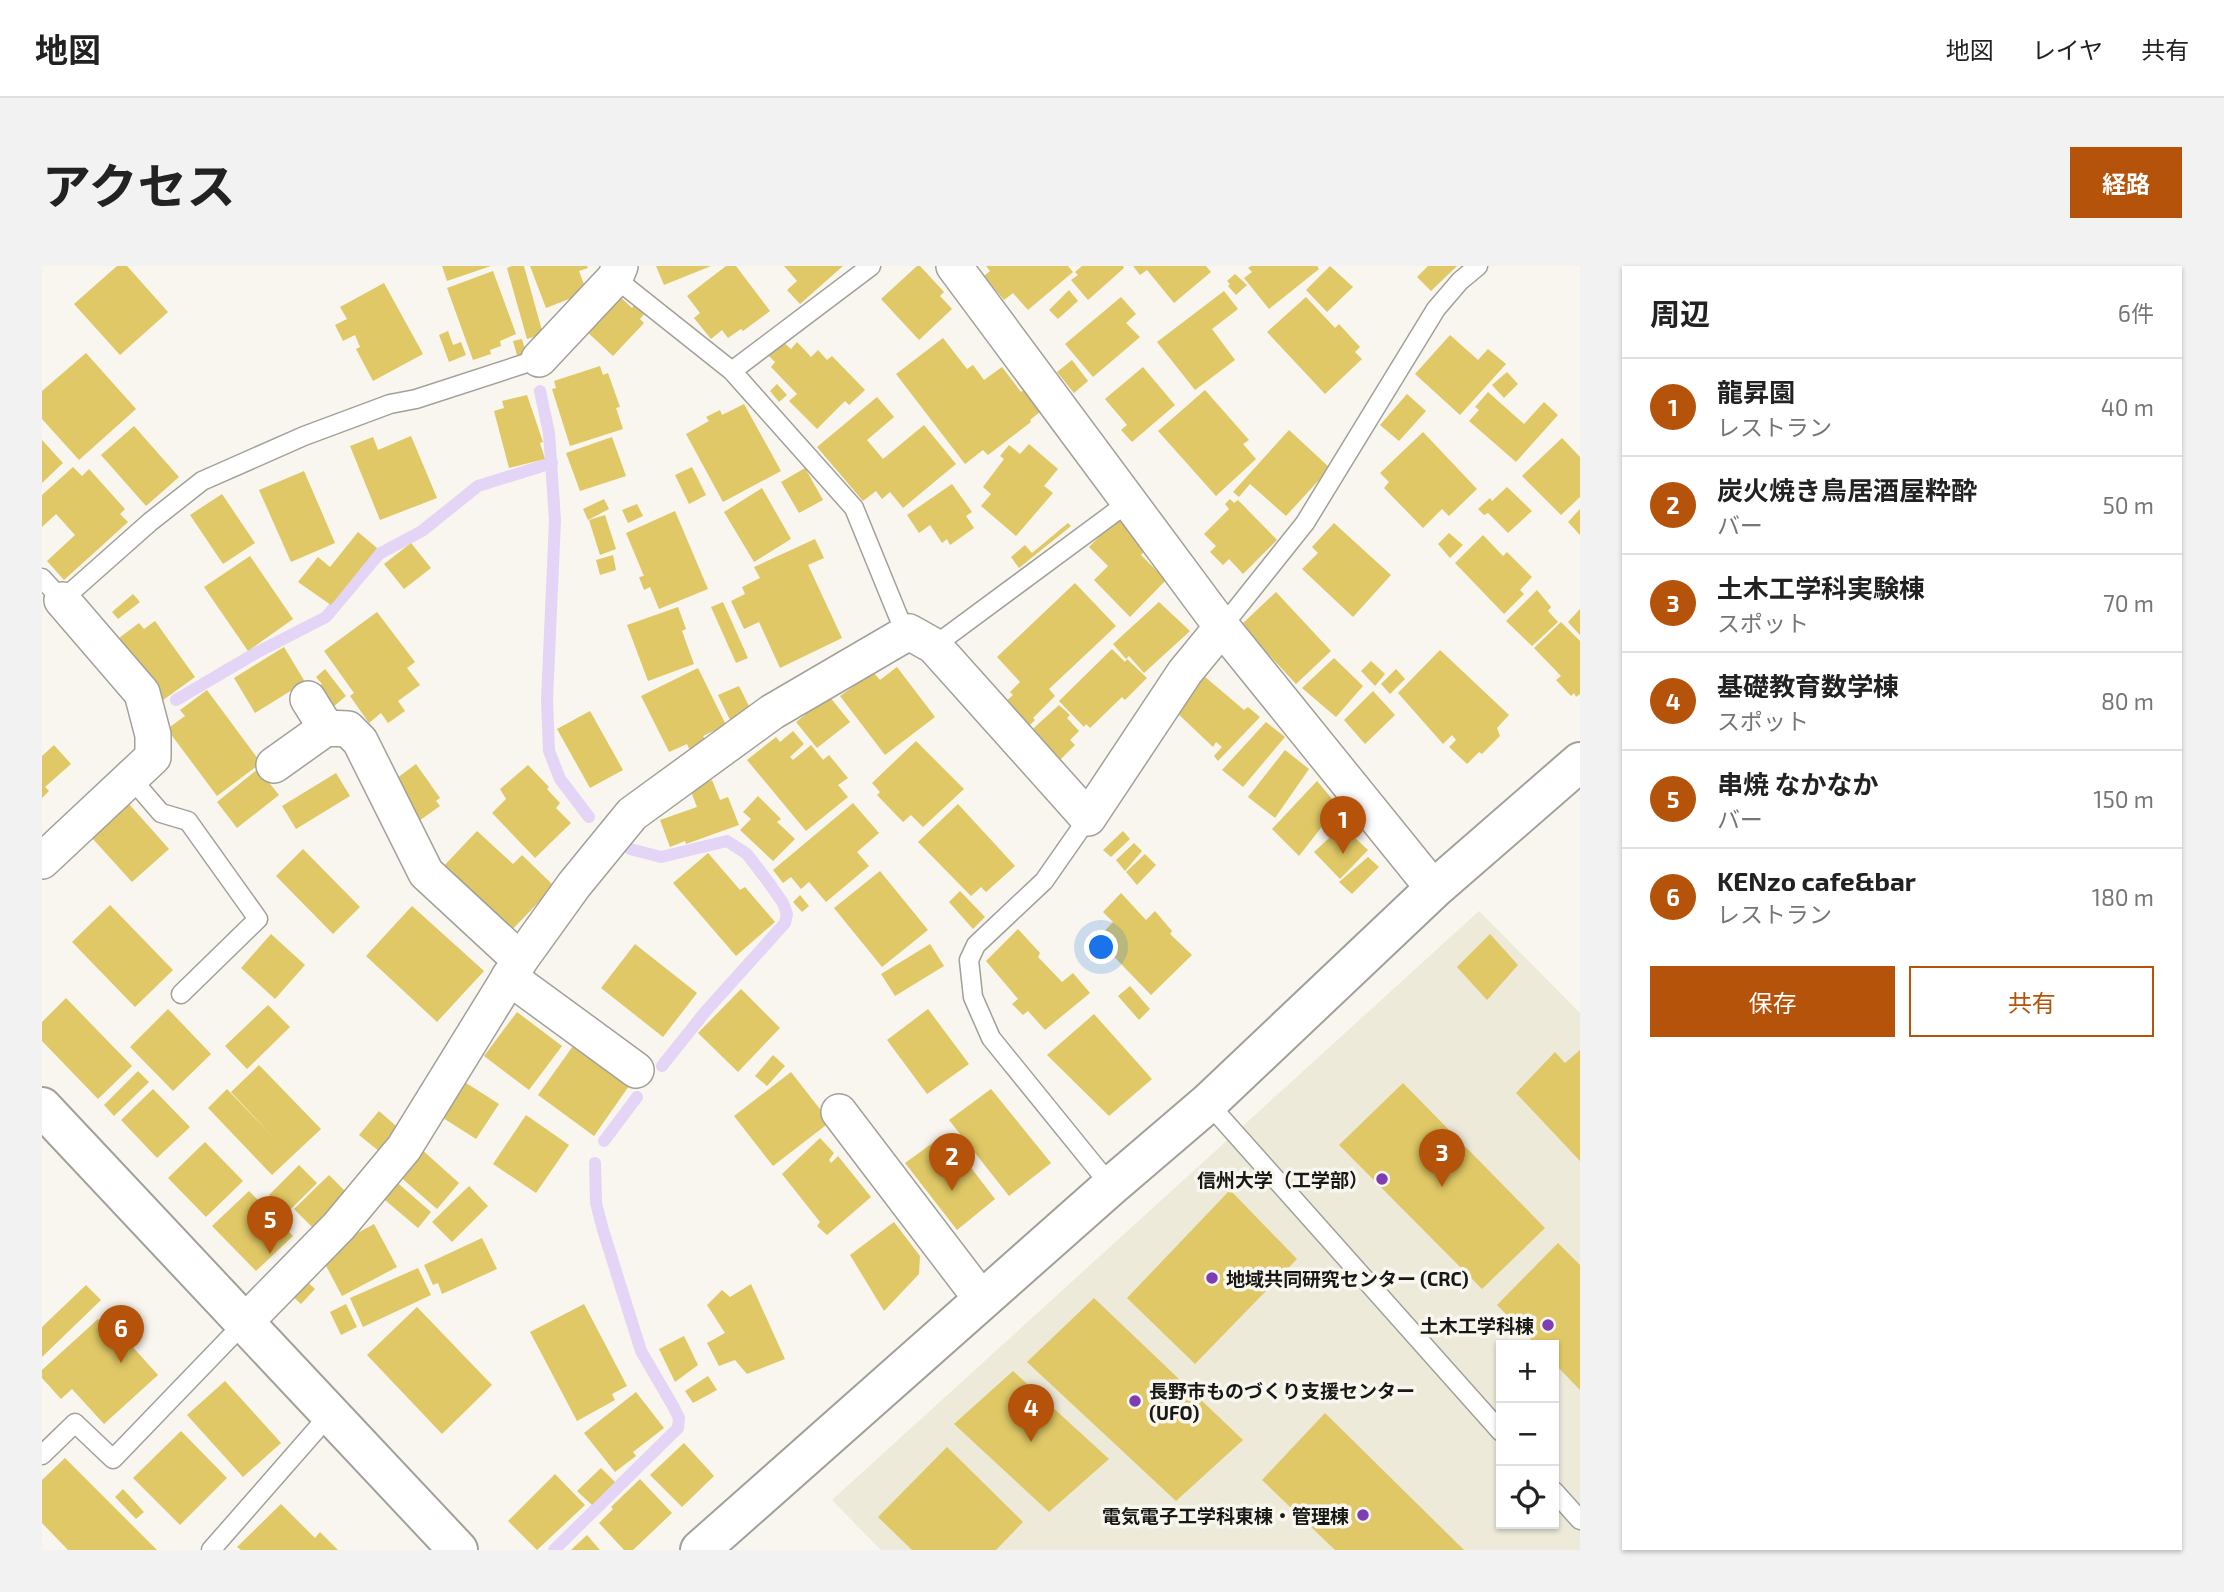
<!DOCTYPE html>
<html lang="ja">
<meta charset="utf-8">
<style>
:root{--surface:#fff;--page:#f2f2f2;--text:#222;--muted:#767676;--line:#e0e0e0;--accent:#b45309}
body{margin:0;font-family:"Exo 2","Noto Sans JP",sans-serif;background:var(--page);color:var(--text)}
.controls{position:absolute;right:21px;bottom:21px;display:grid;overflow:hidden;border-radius:0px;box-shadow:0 2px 5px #0004}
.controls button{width:63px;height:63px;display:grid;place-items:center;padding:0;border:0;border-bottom:2px solid var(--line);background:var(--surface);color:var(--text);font:35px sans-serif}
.you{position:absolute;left:1060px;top:682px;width:24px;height:24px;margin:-18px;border:5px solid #fff;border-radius:50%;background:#1a73e8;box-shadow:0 0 0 10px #1a73e833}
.badge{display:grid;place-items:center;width:46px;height:46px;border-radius:50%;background:var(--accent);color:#fff;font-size:23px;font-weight:700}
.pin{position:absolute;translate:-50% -58px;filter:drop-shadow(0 2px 4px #0008)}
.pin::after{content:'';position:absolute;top:37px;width:24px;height:21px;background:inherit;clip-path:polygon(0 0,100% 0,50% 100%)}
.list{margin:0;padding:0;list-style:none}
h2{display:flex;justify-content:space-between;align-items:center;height:91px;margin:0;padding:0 28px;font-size:30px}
h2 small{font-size:23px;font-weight:400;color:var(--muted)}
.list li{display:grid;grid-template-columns:46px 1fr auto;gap:21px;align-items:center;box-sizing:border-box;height:98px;padding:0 28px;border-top:2px solid var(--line)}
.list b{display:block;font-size:26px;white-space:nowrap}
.list p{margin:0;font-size:23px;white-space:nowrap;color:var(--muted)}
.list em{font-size:23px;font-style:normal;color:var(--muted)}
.actions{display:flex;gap:14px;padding:21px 28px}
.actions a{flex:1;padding:16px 0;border:2px solid var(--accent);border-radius:0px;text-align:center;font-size:24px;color:var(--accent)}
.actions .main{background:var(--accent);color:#fff}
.icon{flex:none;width:38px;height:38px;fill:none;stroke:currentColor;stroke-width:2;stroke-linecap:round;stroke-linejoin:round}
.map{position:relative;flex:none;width:1538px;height:1284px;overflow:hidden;border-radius:0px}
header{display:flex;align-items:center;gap:42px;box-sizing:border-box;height:98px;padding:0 35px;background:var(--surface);border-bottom:2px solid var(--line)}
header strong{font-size:33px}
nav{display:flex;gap:38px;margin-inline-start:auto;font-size:24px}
.intro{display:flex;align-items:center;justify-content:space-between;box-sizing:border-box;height:168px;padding:0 42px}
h1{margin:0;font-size:49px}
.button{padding:18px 32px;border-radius:0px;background:var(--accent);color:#fff;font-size:24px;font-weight:700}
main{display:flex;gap:42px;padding:0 42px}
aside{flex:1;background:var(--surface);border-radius:0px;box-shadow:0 2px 5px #0004}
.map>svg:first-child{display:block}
.built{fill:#edeada;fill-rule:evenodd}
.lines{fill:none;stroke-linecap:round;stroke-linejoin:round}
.stream{stroke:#e4d4f6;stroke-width:12}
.building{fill:#dfc865}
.lane-casing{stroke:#a2a199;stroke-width:21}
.street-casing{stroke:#a2a199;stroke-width:38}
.secondary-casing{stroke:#a2a199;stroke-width:42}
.lane{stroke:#fff;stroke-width:18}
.street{stroke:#fff;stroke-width:35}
.secondary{stroke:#fff;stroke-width:38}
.poi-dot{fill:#7e3db1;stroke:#f8f6ee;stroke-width:2.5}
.labels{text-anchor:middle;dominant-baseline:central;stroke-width:7;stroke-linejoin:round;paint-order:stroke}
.poi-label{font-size:19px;font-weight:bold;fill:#181815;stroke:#f8f6ee;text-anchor:end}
</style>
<header>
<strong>地図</strong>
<nav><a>地図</a><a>レイヤ</a><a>共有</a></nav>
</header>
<div class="intro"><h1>アクセス</h1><a class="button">経路</a></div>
<main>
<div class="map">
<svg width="1538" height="1284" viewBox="0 0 1538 1284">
<rect width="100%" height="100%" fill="#f8f6ee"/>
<path class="built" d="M 1437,645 L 1538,747 L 1538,1284 L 839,1284 L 790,1234 ZM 1459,1079 L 1512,1079 L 1512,1258 L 1459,1258 Z"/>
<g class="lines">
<g class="stream">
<polyline points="498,125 507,167 513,254 505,434 507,485 518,513 547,551"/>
<polyline points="134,434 214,387 284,351 337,288 380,265 436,220 510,197"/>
<polyline points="588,583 619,591 685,575 705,588 727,617 741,637 745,648 743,657 663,746 620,800"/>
<polyline points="562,875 595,831"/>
<polyline points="512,1284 636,1162 637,1152 631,1140 599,1085 561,964 554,937 553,897"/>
</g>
</g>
<g class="building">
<polygon points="75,0 85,0 126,46 78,89 32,38"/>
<polygon points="400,0 449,0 405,15"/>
<polygon points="470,0 482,0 501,68 485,73 465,2"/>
<polygon points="488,0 545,0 546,2 537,5 545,26 504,42"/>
<polygon points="614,0 669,0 622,19"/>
<polygon points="684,0 694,0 728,45 701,65 699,63 686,72 680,64 669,73 652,52 658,47 645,30"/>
<polygon points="742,0 801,0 758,38 745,24 755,15"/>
<polygon points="875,0 878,0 902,26 898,30 910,43 877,74 839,33"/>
<polygon points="944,0 1026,0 1031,6 986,44 971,27 962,34 942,10 948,5"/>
<polygon points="1040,0 1081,0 1082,2 1046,34 1029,14 1036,9 1033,6"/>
<polygon points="1091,0 1164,0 1169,6 1132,37 1105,4 1098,9"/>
<polygon points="1209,0 1275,0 1277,3 1227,43 1202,12 1210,6 1206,2"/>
<polygon points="1288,0 1311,21 1285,46 1264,24"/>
<polygon points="1386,0 1415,0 1389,25 1375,11"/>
<polygon points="451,5 474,68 458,75 459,80 448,84 449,88 431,94 405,22"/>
<polygon points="1193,8 1205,19 1194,29 1186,20 1188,18 1185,15"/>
<polygon points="342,17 381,88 331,115 314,83 318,81 313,69 301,75 293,59 305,53 298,41"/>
<polygon points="1027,24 1036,35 1016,53 1007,44"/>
<polygon points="1182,25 1196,43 1170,63 1193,94 1153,124 1115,76"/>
<polygon points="573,26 590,42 593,38 603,47 598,53 602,57 571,90 540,61"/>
<polygon points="1079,31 1094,48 1084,57 1098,71 1051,111 1023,78"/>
<polygon points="1264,31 1293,62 1297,58 1318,81 1313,86 1320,93 1283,128 1225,66"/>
<polygon points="406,65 411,79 419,76 424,89 407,96 397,69"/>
<polygon points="1408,69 1436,94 1446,83 1464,98 1418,149 1373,108"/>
<polygon points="901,72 925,103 931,99 942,114 960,101 979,126 982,124 999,145 988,154 989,156 946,189 941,184 923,198 854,108"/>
<polygon points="480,73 485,91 476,93 471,75"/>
<polygon points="741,76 749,83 755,76 769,91 776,84 785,94 790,90 823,124 807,139 803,135 775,163 747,135 755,128 729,101 733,96 727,90"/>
<polygon points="44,87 94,143 37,194 0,153 0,125"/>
<polygon points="1030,94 1046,115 1032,127 1015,106"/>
<polygon points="558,100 561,109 566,107 578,141 574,142 581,163 528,180 510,123 514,122 512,115"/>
<polygon points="1101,101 1133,139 1090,176 1079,164 1085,159 1063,133"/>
<polygon points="1465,106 1476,118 1462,132 1450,119"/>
<polygon points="735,118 745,129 737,136 728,125"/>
<polygon points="1163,124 1207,174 1201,178 1214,193 1174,230 1116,165"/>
<polygon points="1446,126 1482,158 1502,136 1516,149 1474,196 1427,155 1437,144 1433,141"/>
<polygon points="1365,128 1384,145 1357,175 1338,159"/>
<polygon points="485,129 501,176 498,177 503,193 467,202 452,145 462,142 460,135"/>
<polygon points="835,131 852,151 825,174 841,193 882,159 914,198 861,242 848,226 840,233 834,225 821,235 775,181"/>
<polygon points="702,138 739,205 681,236 644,168 667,155 664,151 678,144 680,149"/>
<polygon points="92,160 137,211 104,240 59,189"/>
<polygon points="1247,164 1288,202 1244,250 1208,218 1197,231 1191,226"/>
<polygon points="1381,166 1435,223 1407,250 1400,243 1381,262 1342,222 1347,216 1338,207"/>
<polygon points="369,170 395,232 338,254 308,180 331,171 336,184"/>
<polygon points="570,171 584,210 538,225 524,187"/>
<polygon points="1520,172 1538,191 1538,231 1519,249 1480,210"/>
<polygon points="0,174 21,197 0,217"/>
<polygon points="987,178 1016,203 1002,220 1011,227 974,270 939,240 949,228 941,221 962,193 958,190 967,179 978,188"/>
<polygon points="31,201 40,210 47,203 83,243 78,248 86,256 22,314 5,295 33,269 14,248 0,261 0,229"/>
<polygon points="650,201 664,229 647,238 633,209"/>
<polygon points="763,202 781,234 757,247 739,216"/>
<polygon points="262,205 293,277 249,296 217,224"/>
<polygon points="910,218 930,246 924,250 932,262 908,279 905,273 900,277 888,259 877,267 865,249"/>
<polygon points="1465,221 1490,245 1466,267 1446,247 1442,249 1436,243 1448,232 1450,235"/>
<polygon points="720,222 749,273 712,296 682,246"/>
<polygon points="180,228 213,277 181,298 148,249"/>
<polygon points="562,233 567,243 546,254 541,243"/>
<polygon points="1188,233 1192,237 1196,234 1235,274 1201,308 1187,293 1181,299 1168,286 1174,280 1162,268 1187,243 1183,238"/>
<polygon points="595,238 601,250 586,257 580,244"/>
<polygon points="1538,243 1538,269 1526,256"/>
<polygon points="633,245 666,323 617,343 608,321 602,324 597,311 602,310 584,267"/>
<polygon points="1079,248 1109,278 1099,289 1124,314 1088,351 1052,314 1066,300 1047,281"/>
<polygon points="563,249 574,283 558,289 547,254"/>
<polygon points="1026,257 1029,260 977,302 969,291 983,279 990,287"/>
<polygon points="1292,257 1349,309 1311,351 1260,303 1276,287 1270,281"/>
<polygon points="316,266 335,282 289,339 256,316 276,291 288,301"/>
<polygon points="1407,267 1421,279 1408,292 1396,278"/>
<polygon points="1441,269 1461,290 1465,286 1490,311 1478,324 1482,328 1462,348 1413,297"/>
<polygon points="773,273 782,292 766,299 800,372 738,402 717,356 702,363 689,335 703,328 700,321 718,312 712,301"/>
<polygon points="369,277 389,302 362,323 342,298"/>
<polygon points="571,289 574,304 558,309 554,294"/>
<polygon points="208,290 251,353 206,385 162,321"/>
<polygon points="1033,317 1074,360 1007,423 1013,430 991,452 993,454 985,462 961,438 971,429 968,426 978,416 955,391"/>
<polygon points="1495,324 1509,341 1506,345 1516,356 1490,380 1464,355"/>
<polygon points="1234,326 1289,385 1254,418 1199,359"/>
<polygon points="91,328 98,336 76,353 70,346"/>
<polygon points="681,336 706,392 694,397 669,341"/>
<polygon points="1117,336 1148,365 1102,407 1087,390 1090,387 1084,393 1071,378"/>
<polygon points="636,341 644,363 640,365 652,398 606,415 585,359"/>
<polygon points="1538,343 1538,369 1526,356"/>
<polygon points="335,346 373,396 365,402 378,419 356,435 363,445 346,457 339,447 327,457 308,430 312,427 282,385"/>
<polygon points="113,355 153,411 117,437 73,375 97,357 102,363"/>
<polygon points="1519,356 1538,375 1538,428 1534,431 1532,427 1529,430 1514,414 1519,410 1492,382"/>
<polygon points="242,381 263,416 213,447 192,412"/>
<polygon points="1070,383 1083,396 1085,393 1105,412 1083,434 1080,431 1048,462 1044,458 1042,461 1017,435"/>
<polygon points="1398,384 1467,449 1455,462 1458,470 1440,488 1437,486 1425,498 1407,481 1414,474 1410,469 1401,478 1356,427"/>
<polygon points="1292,392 1321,420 1294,451 1260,422"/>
<polygon points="1329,395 1343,408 1333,420 1319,405"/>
<polygon points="855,401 893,451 843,489 798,430 831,406 838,414"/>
<polygon points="656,402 684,459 661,470 665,478 648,485 645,478 627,486 599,430"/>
<polygon points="283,403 304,430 291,441 275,421 280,418 274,411"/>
<polygon points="1354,403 1363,413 1348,428 1339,418"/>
<polygon points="1162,410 1202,444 1206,441 1218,451 1176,495 1172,490 1180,481 1174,476 1171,481 1131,443"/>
<polygon points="697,420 709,444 688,454 676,429"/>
<polygon points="165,424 219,497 175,530 125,463 143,450 138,444"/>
<polygon points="1331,425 1353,449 1323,478 1302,454"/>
<polygon points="787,430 808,456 775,482 754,456"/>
<polygon points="1017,439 1028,449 1025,452 1037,465 1028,474 1033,479 1010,502 981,472"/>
<polygon points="548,445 581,504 548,522 515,463"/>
<polygon points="1224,456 1243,471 1201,521 1180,504"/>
<polygon points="751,465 762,478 748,491 751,494 769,479 781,494 787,489 806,512 796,519 806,531 764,565 705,494 734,471 738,476"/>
<polygon points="874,475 922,523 881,561 869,549 861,556 835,529 838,526 830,517"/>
<polygon points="12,479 29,498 3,521 7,525 0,532 0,490"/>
<polygon points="1243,484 1267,503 1233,552 1206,531"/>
<polygon points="374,498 398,532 394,535 398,540 374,557 347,518"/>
<polygon points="486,499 507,521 505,523 518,537 514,542 529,557 493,592 450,547 464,533 458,523"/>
<polygon points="216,503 237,529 195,562 175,536"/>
<polygon points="294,507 308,530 254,563 240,540"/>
<polygon points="670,514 678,534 686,531 697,559 644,578 643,575 628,581 618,554 655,541 648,523"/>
<polygon points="1275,515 1296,540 1257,590 1230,563"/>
<polygon points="716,530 739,553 735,556 753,573 731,595 698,564 709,553 701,546"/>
<polygon points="811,537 837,567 815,586 827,600 784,636 767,616 759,623 749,611 741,617 731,604"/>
<polygon points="87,538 127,583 90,616 50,572"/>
<polygon points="916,538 973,600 944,626 939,621 929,630 876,576"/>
<polygon points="1306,551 1318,563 1312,568 1300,557"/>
<polygon points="1300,560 1326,584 1298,613 1272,586"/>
<polygon points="435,565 471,598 480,589 512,620 467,667 399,603"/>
<polygon points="1081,565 1088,573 1069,591 1061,584"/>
<polygon points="1092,577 1100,585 1083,605 1074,594"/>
<polygon points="261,583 318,641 291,668 234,610"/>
<polygon points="666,587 698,624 703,621 733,656 694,690 631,617"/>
<polygon points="1103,588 1114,599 1095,619 1084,606"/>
<polygon points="1326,591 1337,601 1310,628 1297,616"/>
<polygon points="838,605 886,664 840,701 792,642"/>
<polygon points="918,625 943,651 931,663 907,636"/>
<polygon points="1079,627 1104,654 1113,645 1130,665 1128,668 1150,689 1109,729 1055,673 1071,656 1061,646"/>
<polygon points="758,629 767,640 760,646 751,636"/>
<polygon points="68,639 131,704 93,741 30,676"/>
<polygon points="370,640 442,705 395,756 324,690"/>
<polygon points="976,663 998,687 996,691 1020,716 1031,707 1048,727 1003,764 986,745 981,749 970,738 976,733 944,695"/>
<polygon points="229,668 263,699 233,733 199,702"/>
<polygon points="1448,668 1476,699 1445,734 1415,701"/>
<polygon points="593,678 655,727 621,771 559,722"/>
<polygon points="888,678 902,700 853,730 839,708"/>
<polygon points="1088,720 1108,743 1097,754 1076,730"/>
<polygon points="699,723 738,762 696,806 656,767"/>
<polygon points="24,732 90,800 56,833 0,775 0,756"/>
<polygon points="226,739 248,761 205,803 183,780"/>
<polygon points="126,743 169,788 131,825 88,781"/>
<polygon points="886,743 927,798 885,828 845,774"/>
<polygon points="475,746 520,780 487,824 442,790"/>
<polygon points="1052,748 1110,813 1067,850 1005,789"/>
<polygon points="531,780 587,820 552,870 496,829"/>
<polygon points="1538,784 1538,895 1474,827 1513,786 1523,797"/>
<polygon points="731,789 743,800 725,820 713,810"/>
<polygon points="217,799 279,863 230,909 166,842 185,823 231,871 189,826"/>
<polygon points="96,805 107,816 72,850 62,839"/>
<polygon points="749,806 788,856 731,900 692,850"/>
<polygon points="421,815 457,838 434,873 398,850"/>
<polygon points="1361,817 1503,962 1440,1023 1297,879"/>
<polygon points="111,823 148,861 115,892 79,854"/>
<polygon points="949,823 1009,897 967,930 907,854"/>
<polygon points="337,845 362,867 343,890 317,869"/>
<polygon points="484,849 527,879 494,927 451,898"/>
<polygon points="903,868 953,933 915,964 863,897"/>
<polygon points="778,872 792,887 787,894 789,897 796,890 829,931 785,969 775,960 778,956 740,908"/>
<polygon points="163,876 201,915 164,951 126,912"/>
<polygon points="378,882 417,917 395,943 355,908"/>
<polygon points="257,899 275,917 245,947 227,929"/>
<polygon points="287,909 306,928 271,962 252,943"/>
<polygon points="351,913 389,946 376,962 337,929"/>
<polygon points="427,920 446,940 410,976 390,956"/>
<polygon points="1188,924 1255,993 1153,1098 1085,1032"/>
<polygon points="207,925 251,970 214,1005 170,960"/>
<polygon points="852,956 878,990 877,1008 842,1045 808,989"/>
<polygon points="332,958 355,1001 300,1030 282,996 295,990 290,981"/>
<polygon points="440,972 455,1003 400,1028 396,1017 391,1019 382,999"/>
<polygon points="1516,977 1538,999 1538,1124 1512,1097 1512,1079 1494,1079 1455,1039"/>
<polygon points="376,1002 389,1029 321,1061 308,1032"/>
<polygon points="261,1012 273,1023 259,1038 247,1027"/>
<polygon points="709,1018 743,1093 705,1108 693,1094 677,1100 665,1077 683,1067 665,1039 680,1024 688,1031"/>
<polygon points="44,1019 59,1034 0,1091 0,1061"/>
<polygon points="1052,1032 1201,1174 1134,1235 985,1096"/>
<polygon points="304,1038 315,1061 299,1069 288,1046"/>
<polygon points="542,1038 585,1120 570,1128 573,1134 535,1155 488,1066"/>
<polygon points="375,1041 450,1119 400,1168 325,1089"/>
<polygon points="56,1053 65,1062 69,1057 116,1109 62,1158 30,1123 19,1133 0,1112 0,1104"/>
<polygon points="642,1070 656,1099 633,1116 617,1083"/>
<polygon points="971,1105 1067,1193 1007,1246 912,1158"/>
<polygon points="666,1110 675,1124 651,1137 643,1125"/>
<polygon points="183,1115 239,1177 201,1211 145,1149"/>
<polygon points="594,1126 622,1162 591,1186 594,1190 573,1206 542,1167"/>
<polygon points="1283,1147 1422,1284 1293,1284 1220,1214"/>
<polygon points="139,1165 185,1212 138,1259 91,1212"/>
<polygon points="642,1177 672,1210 640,1241 608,1209"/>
<polygon points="905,1181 981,1256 954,1284 870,1284 836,1251"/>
<polygon points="23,1192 115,1284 26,1284 0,1257 0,1214"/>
<polygon points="559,1202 573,1216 550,1239 535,1225"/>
<polygon points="513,1208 543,1239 495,1284 466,1255"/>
<polygon points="598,1213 630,1247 591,1284 582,1284 557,1257 571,1243 569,1241"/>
<polygon points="81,1223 102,1246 94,1253 73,1231"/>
<polygon points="239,1238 273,1272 278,1266 296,1284 199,1284 195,1281"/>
<polygon points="545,1269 558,1284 529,1284"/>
</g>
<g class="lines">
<defs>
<g id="lane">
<polyline points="573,12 690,105 812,242 859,357 867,366"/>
<polyline points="690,105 829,0"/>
<polyline points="0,312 20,334 108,256 160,215 262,170 348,138 374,133 497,93"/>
<polyline points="1180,361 1263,257 1394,43 1418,15 1436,0"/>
<polyline points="892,380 1088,235"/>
<polyline points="88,511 119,547 146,555 216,653 139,728"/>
<polyline points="1046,552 1002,615 934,679 927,694 931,731 949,772 1069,920"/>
<polyline points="1166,837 1459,1166"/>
<polyline points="0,1189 33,1157 71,1193 203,1056"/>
<polyline points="1512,1225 1538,1254"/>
<polyline points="169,1284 288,1148"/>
</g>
<g id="street">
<polyline points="912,0 1180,361 1392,623"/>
<polyline points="497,93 573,12 578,0"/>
<polyline points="266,433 284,462"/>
<polyline points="232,499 284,462 306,463 318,475 384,607 478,694"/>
<polyline points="0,595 111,491 111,469 100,427 20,334"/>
<polyline points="467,711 594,804"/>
<polyline points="797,846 941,1035"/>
<polyline points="203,1056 297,960 362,882 478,694 532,619 590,548 730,446 867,366 892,380 1046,552 1143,406 1180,361"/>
</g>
<g id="secondary">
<polyline points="0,841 416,1284"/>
<polyline points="658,1284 1069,920 1166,837 1392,623 1538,496"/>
</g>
</defs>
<use href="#lane" class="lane-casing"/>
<use href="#street" class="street-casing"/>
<use href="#secondary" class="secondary-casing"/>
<use href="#lane" class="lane"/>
<use href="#street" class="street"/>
<use href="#secondary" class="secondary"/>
</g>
<g class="poi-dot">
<circle cx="1340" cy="913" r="7"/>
<circle cx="1170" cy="1012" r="7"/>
<circle cx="1506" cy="1059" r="7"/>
<circle cx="1093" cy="1135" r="7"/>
<circle cx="1321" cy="1249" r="7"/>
</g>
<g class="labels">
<g class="poi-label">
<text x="1326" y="913">信州大学（工学部）</text>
<text x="1184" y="1012" text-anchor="start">地域共同研究センター (CRC)</text>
<text x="1492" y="1059">土木工学科棟</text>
<text x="1107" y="1124" text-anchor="start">長野市ものづくり支援センター<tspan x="1107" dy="22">(UFO)</tspan></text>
<text x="1307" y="1249">電気電子工学科東棟・管理棟</text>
</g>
</g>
</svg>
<div class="controls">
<button>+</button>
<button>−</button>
<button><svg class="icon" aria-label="locate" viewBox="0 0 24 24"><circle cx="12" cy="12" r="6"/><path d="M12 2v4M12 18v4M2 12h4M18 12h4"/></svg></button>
</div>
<div class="you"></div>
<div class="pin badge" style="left:1301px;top:588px">1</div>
<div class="pin badge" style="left:910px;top:925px">2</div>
<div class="pin badge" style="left:1400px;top:921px">3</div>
<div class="pin badge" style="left:989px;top:1176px">4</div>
<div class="pin badge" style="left:228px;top:988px">5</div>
<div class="pin badge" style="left:79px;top:1097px">6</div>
</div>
<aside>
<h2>周辺<small>6件</small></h2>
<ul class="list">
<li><span class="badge">1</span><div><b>龍昇園</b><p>レストラン</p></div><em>40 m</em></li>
<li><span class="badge">2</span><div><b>炭火焼き鳥居酒屋粋酔</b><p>バー</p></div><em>50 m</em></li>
<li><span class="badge">3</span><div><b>土木工学科実験棟</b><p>スポット</p></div><em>70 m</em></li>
<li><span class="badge">4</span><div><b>基礎教育数学棟</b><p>スポット</p></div><em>80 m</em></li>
<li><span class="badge">5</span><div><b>串焼 なかなか</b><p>バー</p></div><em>150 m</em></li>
<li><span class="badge">6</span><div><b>KENzo cafe&amp;bar</b><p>レストラン</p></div><em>180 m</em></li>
</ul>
<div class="actions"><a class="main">保存</a><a>共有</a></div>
</aside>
</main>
